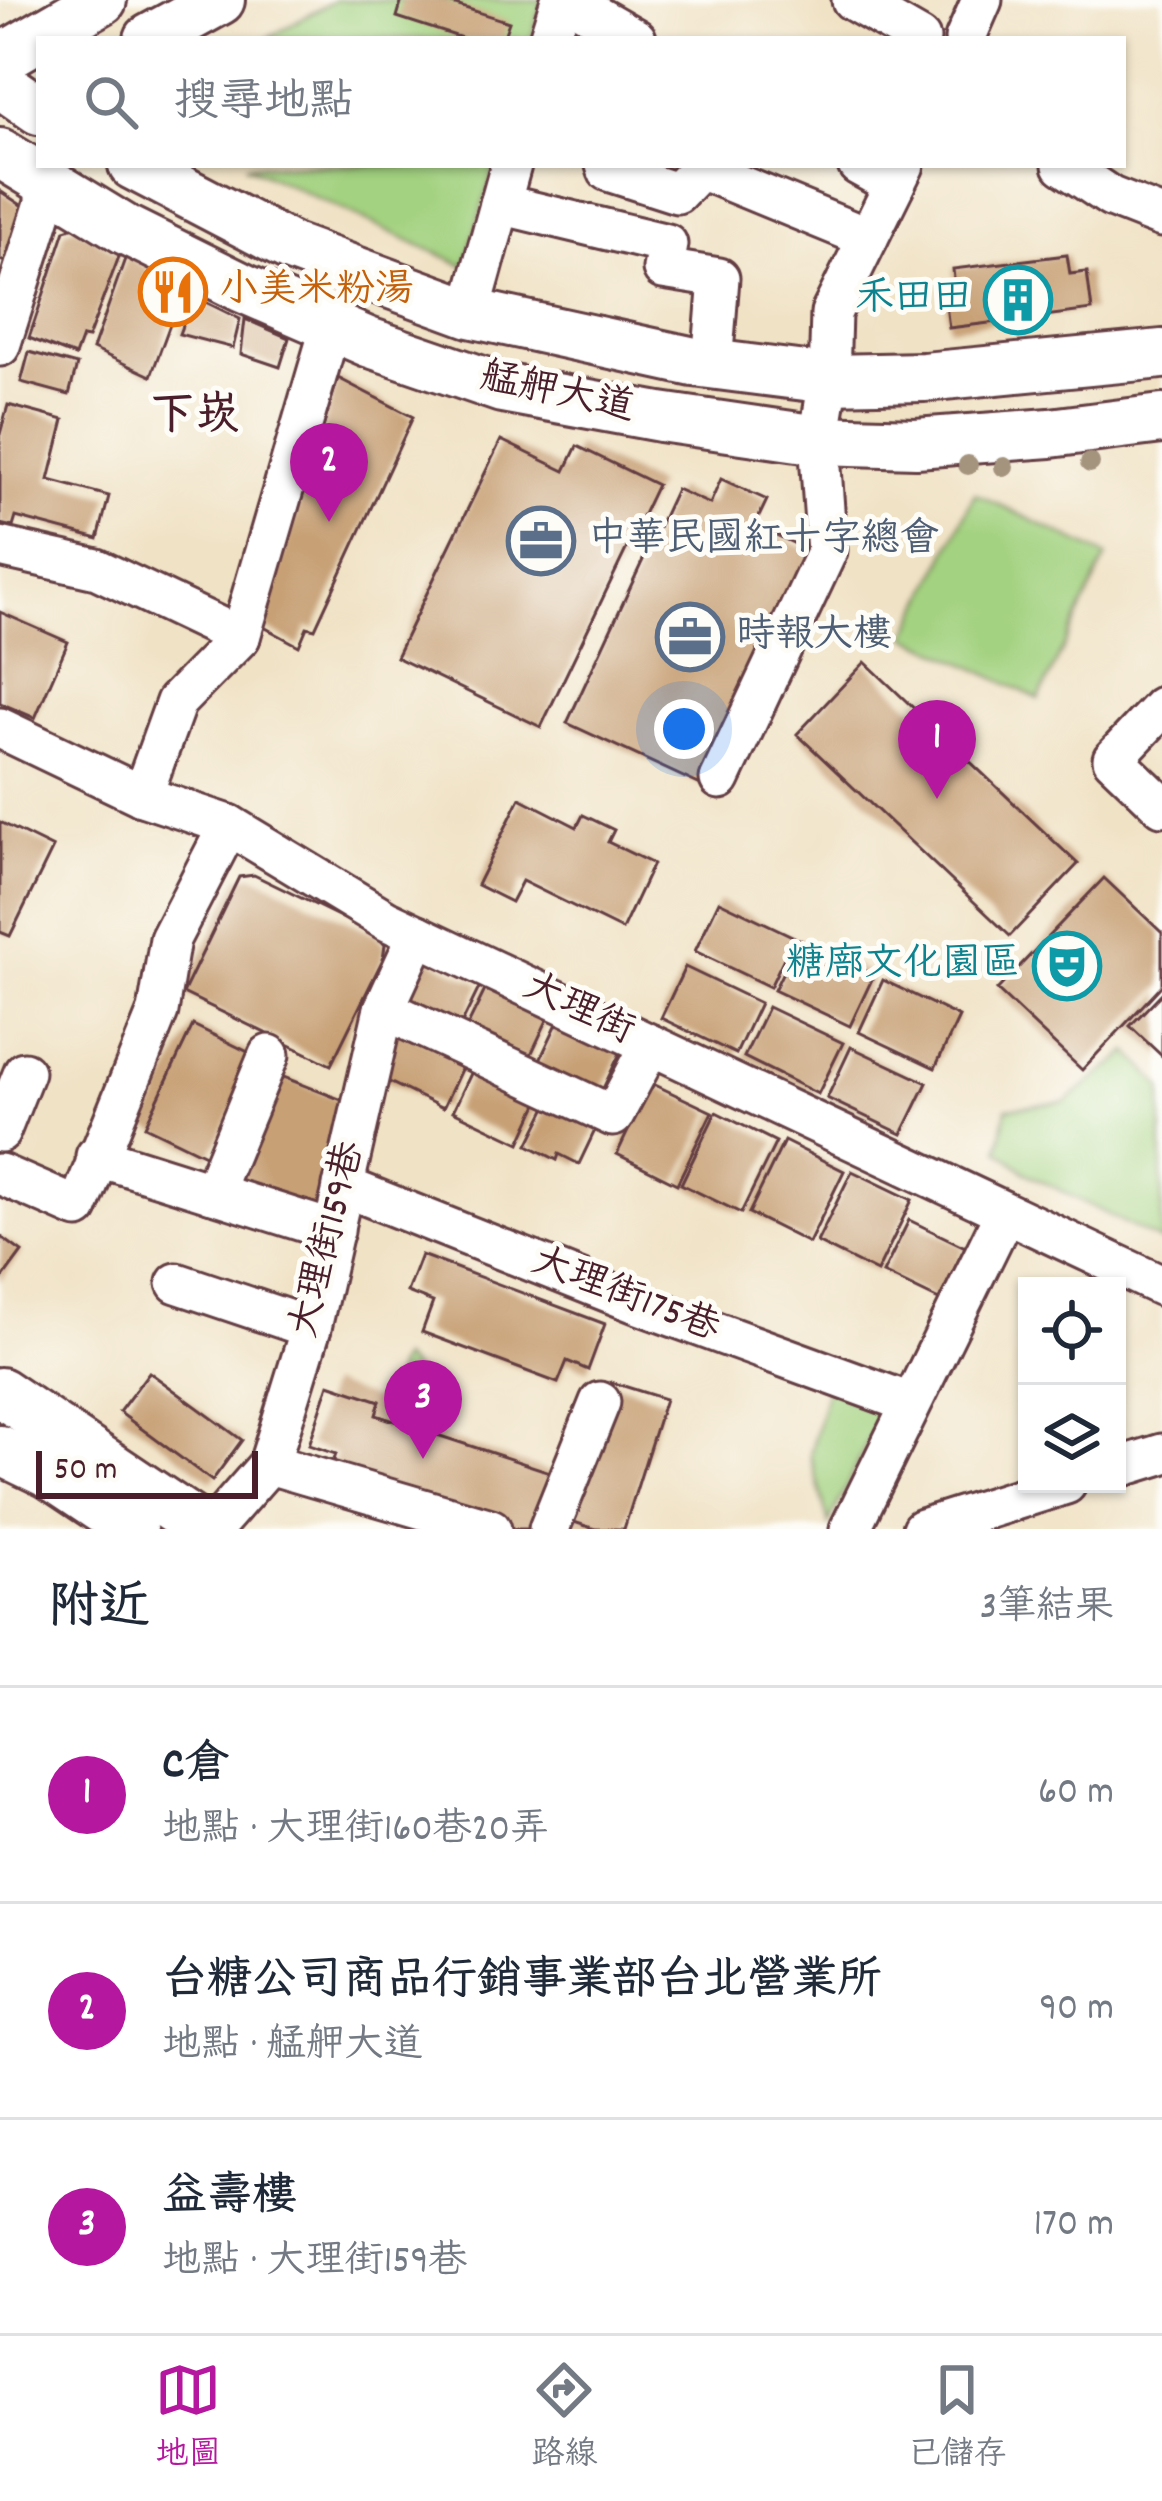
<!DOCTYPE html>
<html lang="zh-TW">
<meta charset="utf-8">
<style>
:root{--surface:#fff;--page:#f6f6f7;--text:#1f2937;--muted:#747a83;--line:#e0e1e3;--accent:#b5179e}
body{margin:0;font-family:Dekko,"LXGW WenKai TC",sans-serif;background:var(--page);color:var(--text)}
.controls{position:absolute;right:36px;bottom:36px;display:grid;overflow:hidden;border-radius:0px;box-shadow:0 3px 9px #0004}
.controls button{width:108px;height:108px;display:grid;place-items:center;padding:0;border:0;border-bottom:3px solid var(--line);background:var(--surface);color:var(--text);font:60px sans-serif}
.scale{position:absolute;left:36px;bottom:30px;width:222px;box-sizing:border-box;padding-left:12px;border:6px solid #4a1f2b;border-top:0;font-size:33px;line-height:42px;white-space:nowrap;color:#4a1f2b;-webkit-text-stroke:9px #fdfcf7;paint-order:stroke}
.you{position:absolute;left:684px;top:729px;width:42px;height:42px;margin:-30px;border:9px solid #fff;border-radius:50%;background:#1a73e8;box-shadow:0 0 0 18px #1a73e833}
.badge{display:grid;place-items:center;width:78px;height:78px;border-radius:50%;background:var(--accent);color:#fff;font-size:39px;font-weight:700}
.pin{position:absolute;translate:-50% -99px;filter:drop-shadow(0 3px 6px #0008)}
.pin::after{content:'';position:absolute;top:63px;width:42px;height:36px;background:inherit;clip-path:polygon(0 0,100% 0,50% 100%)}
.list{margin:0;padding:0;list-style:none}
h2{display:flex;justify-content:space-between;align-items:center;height:156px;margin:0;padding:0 48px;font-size:51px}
h2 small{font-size:39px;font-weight:400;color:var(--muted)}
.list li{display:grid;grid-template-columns:78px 1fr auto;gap:36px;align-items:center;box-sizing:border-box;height:216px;padding:0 48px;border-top:3px solid var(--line)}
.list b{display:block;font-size:45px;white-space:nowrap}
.list p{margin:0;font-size:39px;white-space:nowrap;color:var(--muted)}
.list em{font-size:39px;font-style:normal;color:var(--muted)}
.icon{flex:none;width:66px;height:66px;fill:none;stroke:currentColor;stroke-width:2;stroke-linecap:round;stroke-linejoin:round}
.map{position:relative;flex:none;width:1162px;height:1529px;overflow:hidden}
.search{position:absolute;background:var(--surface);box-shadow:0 3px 9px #0004;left:36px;right:36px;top:36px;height:132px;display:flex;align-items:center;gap:30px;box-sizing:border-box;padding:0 42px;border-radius:0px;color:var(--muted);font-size:45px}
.sheet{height:804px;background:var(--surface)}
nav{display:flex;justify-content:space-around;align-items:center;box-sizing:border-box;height:168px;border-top:3px solid var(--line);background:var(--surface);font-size:33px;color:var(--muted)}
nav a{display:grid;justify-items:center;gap:6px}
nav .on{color:var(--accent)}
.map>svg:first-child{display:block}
.green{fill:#a3d280;stroke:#767856;stroke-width:3}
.building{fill:#c7a076}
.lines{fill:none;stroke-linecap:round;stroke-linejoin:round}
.minor-casing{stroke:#633c42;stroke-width:45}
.major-casing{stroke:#633c42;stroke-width:54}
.minor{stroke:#fff;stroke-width:39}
.major{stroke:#fff;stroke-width:48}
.tree{fill:#a4947e}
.labels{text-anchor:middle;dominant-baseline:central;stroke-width:10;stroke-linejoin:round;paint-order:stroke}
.food-label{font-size:39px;fill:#c56008;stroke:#fdfcf7;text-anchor:start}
.culture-label{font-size:39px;fill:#0d838f;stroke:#fdfcf7;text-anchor:end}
.street-label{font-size:39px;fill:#4a1f2b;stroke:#fdfcf7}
.service-label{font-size:39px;fill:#4e5e75;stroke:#fdfcf7;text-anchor:start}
.quarter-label{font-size:45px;font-weight:bold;fill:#4a1f2b;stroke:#fdfcf7}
</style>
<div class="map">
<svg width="1162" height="1529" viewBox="0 0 1162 1529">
<rect width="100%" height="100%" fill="#fdfcf7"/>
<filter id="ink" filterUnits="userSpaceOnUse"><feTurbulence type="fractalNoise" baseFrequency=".00833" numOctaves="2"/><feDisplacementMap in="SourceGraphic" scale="24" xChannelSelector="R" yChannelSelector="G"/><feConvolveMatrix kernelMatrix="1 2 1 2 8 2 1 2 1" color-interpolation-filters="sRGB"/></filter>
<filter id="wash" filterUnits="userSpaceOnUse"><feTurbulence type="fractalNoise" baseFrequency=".004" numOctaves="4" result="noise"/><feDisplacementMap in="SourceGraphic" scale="48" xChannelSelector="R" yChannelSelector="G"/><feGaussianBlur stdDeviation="2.7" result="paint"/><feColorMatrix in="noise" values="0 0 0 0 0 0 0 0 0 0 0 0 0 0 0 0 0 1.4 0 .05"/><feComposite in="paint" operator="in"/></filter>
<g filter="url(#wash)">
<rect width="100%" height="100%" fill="#f0e2c5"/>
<g class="green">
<polygon points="335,0 543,0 531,39 266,39"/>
<polygon points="245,165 495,165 465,266"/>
<polygon points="975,493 1107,556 1039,699 907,636"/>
<polygon points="1129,1052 1162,1087 1162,1242 1026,1173 999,1150 1007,1108 1066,1102"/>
<path d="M 401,1359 C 429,1384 437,1392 430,1430 L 379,1413 L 395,1389 L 396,1366 Z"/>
<polygon points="827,1388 881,1413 829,1524 810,1455"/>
</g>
<g id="blocks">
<g class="building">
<polygon points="402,0 440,0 509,22 503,39 465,39 397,17"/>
<polygon points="0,191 24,207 15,266 0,260"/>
<polygon points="75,227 120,254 88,338 82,337 75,356 29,338 65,230"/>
<polygon points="1067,255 1070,274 1087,272 1092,310 949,328 944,290 955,289 953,269"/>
<polygon points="126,256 183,289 151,376 93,349"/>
<polygon points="193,296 240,319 233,348 179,334"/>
<polygon points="245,319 289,338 280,367 241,354"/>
<polygon points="29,352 77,365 69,395 21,382"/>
<polygon points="338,378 413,417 315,629 307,627 299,646 262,626"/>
<polygon points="8,405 64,420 49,480 109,496 98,539 16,517 13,527 0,524 0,434"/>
<polygon points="501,440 565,471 577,446 657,485 541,727 396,657"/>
<polygon points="721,479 767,500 755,525 812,552 703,786 567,723 676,489 710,504"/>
<polygon points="0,612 68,642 35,718 0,703"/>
<polygon points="865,662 1078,864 1010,936 797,734"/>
<polygon points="520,798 577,827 583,815 614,830 608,842 653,864 622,930 522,881 511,902 477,885"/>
<polygon points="0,822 53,848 10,936 0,932"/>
<polygon points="254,875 375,934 385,945 383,959 331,1065 183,993 239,877"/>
<polygon points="1104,878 1162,933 1162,985 1082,1070 997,990"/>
<polygon points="719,901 794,937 770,987 695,951"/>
<polygon points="799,939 874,975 850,1026 774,990"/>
<polygon points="420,955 481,984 458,1031 398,1001"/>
<polygon points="685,967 760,1003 736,1054 661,1018"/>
<polygon points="883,980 959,1017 935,1068 859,1032"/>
<polygon points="488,984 550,1014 528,1061 465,1031"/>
<polygon points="1162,993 1162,1056 1130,1026"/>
<polygon points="768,1007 843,1043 818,1094 744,1057"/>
<polygon points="561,1015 624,1045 598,1099 536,1068"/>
<polygon points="193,1025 258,1057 209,1157 145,1126"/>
<polygon points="396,1027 465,1061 443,1108 373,1074"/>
<polygon points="851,1047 927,1083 902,1134 827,1098"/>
<polygon points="476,1063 542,1095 520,1143 453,1111"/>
<polygon points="273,1073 352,1104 323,1217 228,1188"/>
<polygon points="651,1083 712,1112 677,1184 617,1154"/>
<polygon points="550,1101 598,1124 579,1164 559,1154 557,1160 528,1145"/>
<polygon points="716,1112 776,1142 741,1213 681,1184"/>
<polygon points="784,1141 844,1171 809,1243 749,1213"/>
<polygon points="852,1171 912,1200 877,1272 817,1242"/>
<polygon points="909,1220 965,1247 939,1300 883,1273"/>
<polygon points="0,1236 22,1252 0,1282"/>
<polygon points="421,1255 605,1324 588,1370 567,1361 558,1383 422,1332 433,1302 407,1292"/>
<polygon points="149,1372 242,1440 212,1481 119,1412"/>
<polygon points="611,1382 665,1399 624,1529 595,1529 568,1520"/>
<polygon points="329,1384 380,1401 376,1415 550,1472 532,1529 494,1529 329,1475 336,1454 309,1445"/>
</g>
</g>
</g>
<g filter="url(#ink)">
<use href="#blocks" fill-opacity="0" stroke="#633c42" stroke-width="3"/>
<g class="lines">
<defs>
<g id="minor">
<polyline points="568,0 636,39"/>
<polyline points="852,0 920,39"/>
<polyline points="549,39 561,0"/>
<polyline points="965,39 982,0"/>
<polyline points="606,165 608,171 677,193 700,169 868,238"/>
<polyline points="858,165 894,185"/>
<polyline points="1063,165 1111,197 1162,217"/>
<polyline points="500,204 667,244 663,269 719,278 712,365"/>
<polyline points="470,313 511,165"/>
<polyline points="0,346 45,203 45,183"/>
<polyline points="0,547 97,569 240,637"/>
<polyline points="1162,707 1113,759 1162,806"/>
<polyline points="0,728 142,796 229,825 386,920 1162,1286"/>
<polyline points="720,779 827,551 819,440 829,379 831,313 904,165"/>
<polyline points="142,796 176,702 240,637 331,326"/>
<polyline points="384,1009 613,1116 651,1045"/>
<polyline points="0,1132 24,1072"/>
<polyline points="96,1156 334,1231"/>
<polyline points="0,1174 78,1208 158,1011 170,939 229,825"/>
<polyline points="343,1186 639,1304 910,1403"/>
<polyline points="212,1193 269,1055"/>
<polyline points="177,1283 311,1328"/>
<polyline points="269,1464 491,1529"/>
<polyline points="1117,1468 1162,1454"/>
<polyline points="212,1529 269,1464 311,1328 384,1009 418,935"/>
<polyline points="549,1529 600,1402"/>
<polyline points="850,1529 1004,1215"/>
<polyline points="922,1529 1066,1484"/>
</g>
<g id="major">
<polyline points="149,39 220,0"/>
<polyline points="0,59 102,0"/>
<polyline points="0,83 39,110"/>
<polyline points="0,153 126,230 243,288 368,342 502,388 660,417 819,440 916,443 1050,433 1162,419"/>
<polyline points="133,165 290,247 470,313 694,362 829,379 924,377 1162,354"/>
<polyline points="0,1392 203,1529"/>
<polyline points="0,1450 50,1474 132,1529"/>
</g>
</defs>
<use href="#minor" class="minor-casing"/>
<use href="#major" class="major-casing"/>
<use href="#minor" class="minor"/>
<use href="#major" class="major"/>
</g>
<g class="tree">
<circle cx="1090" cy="463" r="10"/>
<circle cx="968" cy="465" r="10"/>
<circle cx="1004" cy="467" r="10"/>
</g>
</g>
<defs>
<symbol id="restaurant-ring" viewBox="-11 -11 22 22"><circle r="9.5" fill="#fdfcf7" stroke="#e8710a" stroke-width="1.5"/><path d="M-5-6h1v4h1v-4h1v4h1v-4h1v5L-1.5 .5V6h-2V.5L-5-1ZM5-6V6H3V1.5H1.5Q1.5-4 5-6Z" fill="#e8710a"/></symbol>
<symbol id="building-ring" viewBox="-11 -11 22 22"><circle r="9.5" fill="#fdfcf7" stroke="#0f9aa8" stroke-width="1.5"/><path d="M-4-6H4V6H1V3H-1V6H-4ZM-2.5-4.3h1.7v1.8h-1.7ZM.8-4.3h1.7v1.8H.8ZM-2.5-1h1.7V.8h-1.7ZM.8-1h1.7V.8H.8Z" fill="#0f9aa8"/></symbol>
<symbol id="office-ring" viewBox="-11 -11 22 22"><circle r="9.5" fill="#fdfcf7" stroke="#5c6f8a" stroke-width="1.5"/><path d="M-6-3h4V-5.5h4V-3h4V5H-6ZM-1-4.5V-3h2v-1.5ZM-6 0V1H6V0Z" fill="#5c6f8a"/></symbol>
<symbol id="theatre-ring" viewBox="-11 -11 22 22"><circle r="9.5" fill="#fdfcf7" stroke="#0f9aa8" stroke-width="1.5"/><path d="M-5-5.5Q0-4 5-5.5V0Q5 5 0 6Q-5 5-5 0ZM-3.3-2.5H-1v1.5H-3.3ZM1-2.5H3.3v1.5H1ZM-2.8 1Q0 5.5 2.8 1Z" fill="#0f9aa8"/></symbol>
</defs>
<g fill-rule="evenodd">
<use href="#restaurant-ring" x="135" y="254" width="76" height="76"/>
<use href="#building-ring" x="980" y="262" width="76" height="76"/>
<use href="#office-ring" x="503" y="503" width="76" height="76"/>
<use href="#office-ring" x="652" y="599" width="76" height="76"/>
<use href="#theatre-ring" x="1029" y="928" width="76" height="76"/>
</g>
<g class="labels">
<g class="food-label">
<text x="219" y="292">小美米粉湯</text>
</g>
<g class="culture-label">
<text x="972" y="300">禾田田</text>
<text x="1020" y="966">糖廍文化園區</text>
</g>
<g class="street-label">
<text transform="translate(557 395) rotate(12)">艋舺大道</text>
<text transform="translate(578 1011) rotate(25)">大理街</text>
<text transform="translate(330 1240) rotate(-76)">大理街159巷</text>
<text transform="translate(625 1297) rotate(21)">大理街175巷</text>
</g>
<g class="service-label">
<text x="588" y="541">中華民國紅十字總會</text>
<text x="736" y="637">時報大樓</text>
</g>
<g class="quarter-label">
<text x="195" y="419">下崁</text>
</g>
</g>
</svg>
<div class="controls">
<button><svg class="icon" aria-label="locate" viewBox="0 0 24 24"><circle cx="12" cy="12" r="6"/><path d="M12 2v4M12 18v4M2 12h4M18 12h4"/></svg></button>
<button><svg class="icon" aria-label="layers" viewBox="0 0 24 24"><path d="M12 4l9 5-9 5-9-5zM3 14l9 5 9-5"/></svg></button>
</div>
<div class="scale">50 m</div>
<div class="you"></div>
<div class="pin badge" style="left:937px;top:799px">1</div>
<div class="pin badge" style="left:329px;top:522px">2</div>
<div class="pin badge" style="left:423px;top:1459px">3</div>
<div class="search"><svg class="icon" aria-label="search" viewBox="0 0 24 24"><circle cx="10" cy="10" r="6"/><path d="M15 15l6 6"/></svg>搜尋地點</div>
</div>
<section class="sheet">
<h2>附近<small>3筆結果</small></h2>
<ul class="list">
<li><span class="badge">1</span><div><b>C倉</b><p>地點 · 大理街160巷20弄</p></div><em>60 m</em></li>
<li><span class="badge">2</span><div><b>台糖公司商品行銷事業部台北營業所</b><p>地點 · 艋舺大道</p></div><em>90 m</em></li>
<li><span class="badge">3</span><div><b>益壽樓</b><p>地點 · 大理街159巷</p></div><em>170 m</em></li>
</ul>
</section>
<nav>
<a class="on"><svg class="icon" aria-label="map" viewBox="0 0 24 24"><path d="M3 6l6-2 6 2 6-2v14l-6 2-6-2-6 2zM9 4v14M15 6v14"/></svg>地圖</a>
<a><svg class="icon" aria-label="directions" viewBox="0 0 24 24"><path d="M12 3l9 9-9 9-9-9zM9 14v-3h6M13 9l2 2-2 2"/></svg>路線</a>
<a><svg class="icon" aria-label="saved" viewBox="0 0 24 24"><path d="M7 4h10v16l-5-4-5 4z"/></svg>已儲存</a>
</nav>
